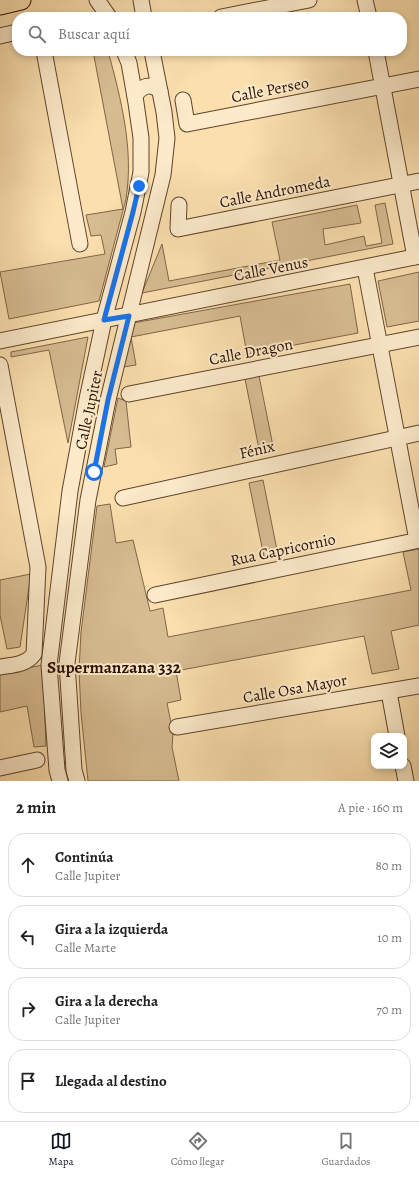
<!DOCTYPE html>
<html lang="es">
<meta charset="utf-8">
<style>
:root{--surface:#fff;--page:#f2f2f2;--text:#202124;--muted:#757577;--line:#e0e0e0;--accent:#111827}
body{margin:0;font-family:Alegreya,serif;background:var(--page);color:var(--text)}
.controls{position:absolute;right:12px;bottom:12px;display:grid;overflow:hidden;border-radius:8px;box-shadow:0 2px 6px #0003}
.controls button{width:36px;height:36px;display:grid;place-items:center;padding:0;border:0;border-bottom:1px solid var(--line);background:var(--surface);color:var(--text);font:20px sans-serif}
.stop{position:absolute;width:12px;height:12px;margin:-9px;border:3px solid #1a73e8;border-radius:50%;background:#fff}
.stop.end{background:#1a73e8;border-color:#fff;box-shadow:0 1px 4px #0008}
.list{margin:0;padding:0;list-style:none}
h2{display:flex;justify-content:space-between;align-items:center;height:52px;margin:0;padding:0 16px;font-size:17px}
h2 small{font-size:13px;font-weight:400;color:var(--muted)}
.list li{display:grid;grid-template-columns:26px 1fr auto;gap:12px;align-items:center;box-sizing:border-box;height:64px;margin:0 8px 8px;padding:0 8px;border:1px solid var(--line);border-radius:16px}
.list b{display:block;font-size:15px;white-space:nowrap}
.list p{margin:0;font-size:13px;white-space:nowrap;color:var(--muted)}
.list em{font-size:13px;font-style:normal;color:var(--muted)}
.icon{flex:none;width:22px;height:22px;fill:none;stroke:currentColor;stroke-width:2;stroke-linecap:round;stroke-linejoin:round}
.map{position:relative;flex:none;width:419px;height:781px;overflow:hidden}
.search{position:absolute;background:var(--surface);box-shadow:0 2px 6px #0003;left:12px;right:12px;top:12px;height:44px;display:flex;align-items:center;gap:10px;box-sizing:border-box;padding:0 14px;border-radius:16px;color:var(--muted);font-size:15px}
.sheet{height:340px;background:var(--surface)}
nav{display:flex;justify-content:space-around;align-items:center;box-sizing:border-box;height:56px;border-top:1px solid var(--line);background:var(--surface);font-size:11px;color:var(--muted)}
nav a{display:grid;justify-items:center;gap:2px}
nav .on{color:var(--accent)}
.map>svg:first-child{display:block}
.green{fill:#d7bc91;stroke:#806648}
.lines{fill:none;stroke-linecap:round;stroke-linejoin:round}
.minor-casing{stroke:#5e442c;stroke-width:17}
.major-casing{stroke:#2a1000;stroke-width:21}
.minor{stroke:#fceacb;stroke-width:15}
.major{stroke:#fbdfaf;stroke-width:19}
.route{stroke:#1a73e8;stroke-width:5}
.labels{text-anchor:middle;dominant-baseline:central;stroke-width:4;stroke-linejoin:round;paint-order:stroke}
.street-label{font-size:16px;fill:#2a1000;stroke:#fceacb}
.neighbourhood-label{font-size:17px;font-weight:bold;fill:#2a1000;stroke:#fceacb}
</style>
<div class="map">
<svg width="419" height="781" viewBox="0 0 419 781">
<rect width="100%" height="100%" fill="#fbdfaf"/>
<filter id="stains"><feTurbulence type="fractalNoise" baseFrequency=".005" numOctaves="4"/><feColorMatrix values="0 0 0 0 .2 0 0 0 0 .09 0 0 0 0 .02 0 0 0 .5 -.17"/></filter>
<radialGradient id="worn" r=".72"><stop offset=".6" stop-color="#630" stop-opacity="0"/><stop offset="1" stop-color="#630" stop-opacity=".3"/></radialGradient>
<g class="green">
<path d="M 93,51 L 108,51 C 121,99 134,149 126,199 L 99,301 L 9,319 L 0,272 L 105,254 L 101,235 L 91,236 L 86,215 L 123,209 Z"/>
<polygon points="385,203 393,244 142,293 162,244 169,281 280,260 272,222 357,205 361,223 323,229 325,245 364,236 366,246 382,243 375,205"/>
<polygon points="419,272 419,321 387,327 378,281"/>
<polygon points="350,284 358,333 247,354 240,316 131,337 136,365 123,367 133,323"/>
<polygon points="88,337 68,443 49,350 11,357 11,352"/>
<polygon points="259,376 274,451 260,454 245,379"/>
<polygon points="118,398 126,401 131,447 115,449 117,464 104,467"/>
<polygon points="263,480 278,555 264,557 249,483"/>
<polygon points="110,504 116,543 133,540 150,611 163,608 168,637 411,590 403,552 419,549 419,625 391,631 399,669 372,674 364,636 176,671 181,700 167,703 173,733 172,747 179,781 88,781 81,713 79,671 81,632 97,506"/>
<polygon points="31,574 20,647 7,649 0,615 0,580"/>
<polygon points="43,665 46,746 34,747 27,706 0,712 0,673"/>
</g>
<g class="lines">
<defs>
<g id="minor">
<polyline points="97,0 109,17"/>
<polyline points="141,0 144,17"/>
<polyline points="365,0 369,17"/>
<polyline points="221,17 309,0"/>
<polyline points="0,36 17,32"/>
<polyline points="44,51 80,244"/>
<polyline points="376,51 415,257"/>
<path d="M 135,96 C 141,86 151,82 160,91"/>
<polyline points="183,100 187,124 419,79"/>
<polyline points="179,205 178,229 419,181"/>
<polyline points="365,268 417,540"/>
<polyline points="0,341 419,256"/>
<path d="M 0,365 L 38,567 L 34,654 C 26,665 12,665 0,667"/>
<polyline points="129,394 419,337"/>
<polyline points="123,498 419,433"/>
<polyline points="155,595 419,540"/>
<polyline points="389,692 397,736"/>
<polyline points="177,727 419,686"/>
<polyline points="403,766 406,781"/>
<polyline points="0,768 37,760"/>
<polyline points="60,781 57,770 49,665 70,491 87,399 104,320 133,212 141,172 141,138 136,103 129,63 124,51"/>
<polyline points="77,781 74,770 67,663 88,500 108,400 163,175 167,138 164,112 152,51"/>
</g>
<polyline id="major" points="0,5 21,0"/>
</defs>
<use href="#minor" class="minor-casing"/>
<use href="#major" class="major-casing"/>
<use href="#minor" class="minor"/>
<use href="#major" class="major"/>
</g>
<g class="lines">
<polyline class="route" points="94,472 108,400 129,316 104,320 133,212 139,186"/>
</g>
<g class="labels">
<g class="street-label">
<text transform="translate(270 90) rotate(-11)">Calle Perseo</text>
<text transform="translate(275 192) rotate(-11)">Calle Andromeda</text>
<text transform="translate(271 269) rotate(-11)">Calle Venus</text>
<text transform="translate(251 352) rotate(-11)">Calle Dragon</text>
<text transform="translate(89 410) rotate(-78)">Calle Jupiter</text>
<text transform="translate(257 450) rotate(-13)">Fénix</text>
<text transform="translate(283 550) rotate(-12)">Rua Capricornio</text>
<text transform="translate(295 689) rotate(-10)">Calle Osa Mayor</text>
</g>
<g class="neighbourhood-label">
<text x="114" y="667">Supermanzana 332</text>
</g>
</g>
<rect width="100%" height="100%" filter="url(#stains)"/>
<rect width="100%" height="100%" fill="url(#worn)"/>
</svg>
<div class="controls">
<button><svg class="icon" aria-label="layers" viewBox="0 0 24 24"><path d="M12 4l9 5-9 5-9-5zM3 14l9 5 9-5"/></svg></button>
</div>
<div class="stop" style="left:94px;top:472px"></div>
<div class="stop end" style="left:139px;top:186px"></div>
<div class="search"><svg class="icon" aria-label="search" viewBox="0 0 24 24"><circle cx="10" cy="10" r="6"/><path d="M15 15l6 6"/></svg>Buscar aquí</div>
</div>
<section class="sheet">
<h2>2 min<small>A pie · 160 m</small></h2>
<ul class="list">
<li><svg class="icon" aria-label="ahead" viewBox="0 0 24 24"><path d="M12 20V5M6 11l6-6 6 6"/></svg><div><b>Continúa</b><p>Calle Jupiter</p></div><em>80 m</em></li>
<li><svg class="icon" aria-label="left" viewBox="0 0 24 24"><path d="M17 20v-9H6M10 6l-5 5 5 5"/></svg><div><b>Gira a la izquierda</b><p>Calle Marte</p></div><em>10 m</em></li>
<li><svg class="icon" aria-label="right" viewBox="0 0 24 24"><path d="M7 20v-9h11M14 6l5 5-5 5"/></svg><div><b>Gira a la derecha</b><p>Calle Jupiter</p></div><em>70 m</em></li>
<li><svg class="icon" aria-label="arrive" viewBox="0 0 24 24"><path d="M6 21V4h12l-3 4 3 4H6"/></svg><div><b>Llegada al destino</b></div></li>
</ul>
</section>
<nav>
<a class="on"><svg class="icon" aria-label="map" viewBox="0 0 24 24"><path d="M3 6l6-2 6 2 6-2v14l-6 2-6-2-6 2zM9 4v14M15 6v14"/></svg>Mapa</a>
<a><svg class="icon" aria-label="directions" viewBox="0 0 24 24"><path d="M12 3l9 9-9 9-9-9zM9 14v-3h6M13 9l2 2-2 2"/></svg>Cómo llegar</a>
<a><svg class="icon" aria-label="saved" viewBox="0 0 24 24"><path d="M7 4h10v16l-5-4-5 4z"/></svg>Guardados</a>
</nav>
